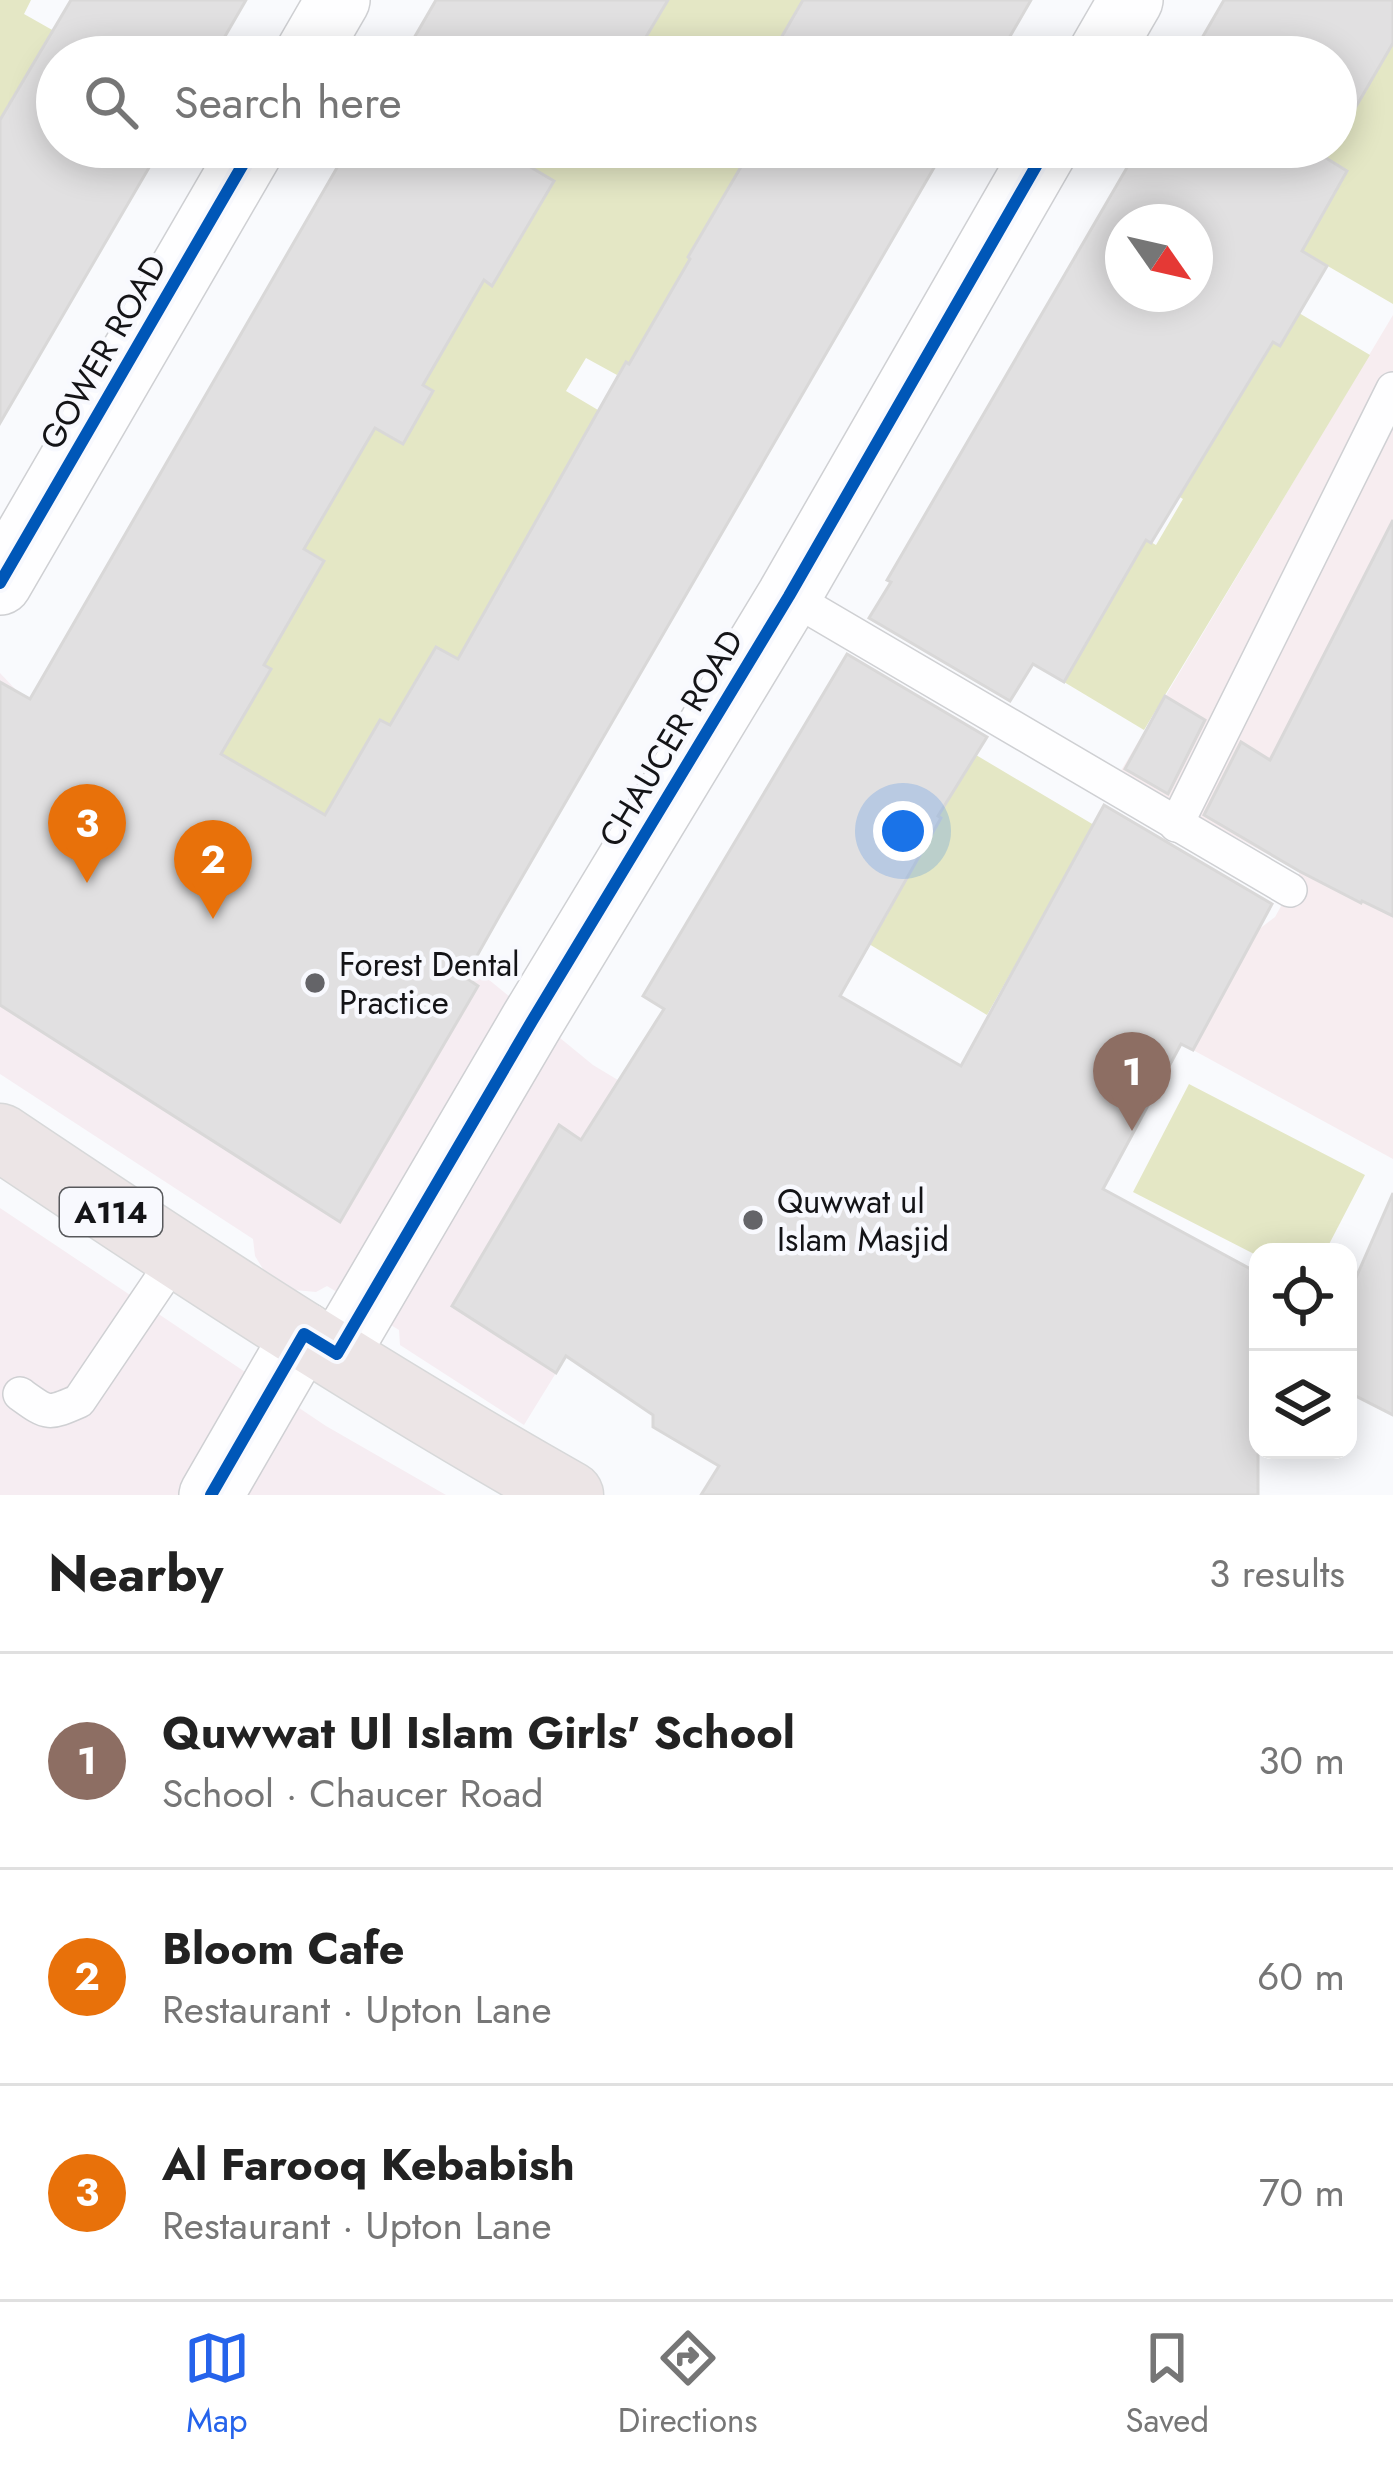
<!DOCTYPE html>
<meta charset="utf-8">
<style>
:root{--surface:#fff;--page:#f6f6f6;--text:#222;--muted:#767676;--line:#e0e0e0;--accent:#2563eb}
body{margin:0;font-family:Jost,sans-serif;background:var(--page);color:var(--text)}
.controls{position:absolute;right:36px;bottom:36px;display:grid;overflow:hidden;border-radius:24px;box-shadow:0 6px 30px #0003}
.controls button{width:108px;height:108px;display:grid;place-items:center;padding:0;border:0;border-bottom:3px solid var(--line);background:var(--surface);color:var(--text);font:60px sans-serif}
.compass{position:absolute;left:1105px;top:204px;width:108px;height:108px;border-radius:50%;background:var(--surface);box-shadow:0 6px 30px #0003;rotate:124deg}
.you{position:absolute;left:903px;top:831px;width:42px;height:42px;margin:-30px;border:9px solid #fff;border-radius:50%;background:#1a73e8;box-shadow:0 0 0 18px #1a73e833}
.badge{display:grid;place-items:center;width:78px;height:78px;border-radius:50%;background:var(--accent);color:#fff;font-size:39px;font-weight:700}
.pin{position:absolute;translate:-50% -99px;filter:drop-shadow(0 3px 6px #0008)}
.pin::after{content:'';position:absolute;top:63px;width:42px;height:36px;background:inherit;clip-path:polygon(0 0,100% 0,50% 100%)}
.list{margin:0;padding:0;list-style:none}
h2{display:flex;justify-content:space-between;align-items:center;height:156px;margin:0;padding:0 48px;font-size:51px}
h2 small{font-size:39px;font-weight:400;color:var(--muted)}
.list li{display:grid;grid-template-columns:78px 1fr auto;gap:36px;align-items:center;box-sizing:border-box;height:216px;padding:0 48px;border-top:3px solid var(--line)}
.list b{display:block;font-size:45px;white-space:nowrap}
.list p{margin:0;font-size:39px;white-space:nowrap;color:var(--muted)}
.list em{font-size:39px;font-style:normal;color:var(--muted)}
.icon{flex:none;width:66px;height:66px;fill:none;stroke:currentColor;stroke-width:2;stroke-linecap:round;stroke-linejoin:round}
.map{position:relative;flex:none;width:1393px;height:1495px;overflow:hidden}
.search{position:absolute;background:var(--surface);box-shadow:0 6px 30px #0003;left:36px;right:36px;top:36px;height:132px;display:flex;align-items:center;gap:30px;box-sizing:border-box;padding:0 42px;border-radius:66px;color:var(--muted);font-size:45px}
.sheet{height:804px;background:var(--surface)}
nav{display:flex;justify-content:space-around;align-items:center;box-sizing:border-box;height:168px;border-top:3px solid var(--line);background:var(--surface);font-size:33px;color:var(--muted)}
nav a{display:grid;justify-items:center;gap:6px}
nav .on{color:var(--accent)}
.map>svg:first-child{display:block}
.commercial{fill:#f6edf2}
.industrial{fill:#f7edf0}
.green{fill:#e4e7c5}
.building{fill:#e1e0e1;stroke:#d9d8d8;stroke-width:3;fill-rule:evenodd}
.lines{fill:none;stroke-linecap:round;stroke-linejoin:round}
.lane-casing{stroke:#cfd0d3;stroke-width:36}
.street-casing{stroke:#cfd0d3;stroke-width:66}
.primary-casing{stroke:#d7d8d9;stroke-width:69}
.lane{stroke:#fefeff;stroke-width:33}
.street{stroke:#fefeff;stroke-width:63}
.primary{stroke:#ece5e6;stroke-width:66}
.cycleway-casing{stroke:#f8f9fe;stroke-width:20}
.cycleway{stroke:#0057b8;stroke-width:12}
.poi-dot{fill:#646468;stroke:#f8f9fe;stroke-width:4.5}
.labels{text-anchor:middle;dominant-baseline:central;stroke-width:9;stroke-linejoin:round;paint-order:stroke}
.shield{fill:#f8f9fe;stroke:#58595c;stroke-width:3}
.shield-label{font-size:30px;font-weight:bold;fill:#141417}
.street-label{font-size:33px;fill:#141417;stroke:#f8f9fe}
.poi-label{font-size:33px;fill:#141417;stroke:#f8f9fe;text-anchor:start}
</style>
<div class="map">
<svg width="1393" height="1495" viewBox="0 0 1393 1495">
<rect width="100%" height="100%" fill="#f9fafd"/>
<g class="commercial">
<polygon points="0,673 17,691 331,877 488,979 593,1065 704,1132 524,1425 400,1345 399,1330 327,1286 316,1292 295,1290 276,1282 263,1269 255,1256 253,1239 0,1074"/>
<polygon points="0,1208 326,1426 446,1495 0,1495"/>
</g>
<polygon class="industrial" points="1393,315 1393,1159 1193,1050 1258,930 1275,917 1300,872 1119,774"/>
<g class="green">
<polygon points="0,0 31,0 24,14 100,57 57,57 57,147 46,166 0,139"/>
<polygon points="667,0 803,0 770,57 626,57"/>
<polygon points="1393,31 1393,304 1216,201 1308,240 1347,171 1306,147 1336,147 1336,124"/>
<polygon points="538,147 743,147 739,157 817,203 728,189 688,256 761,300 699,405 625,362 617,375 586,358 566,391 598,410 581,441 653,484 565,470 529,533 528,700 436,647 418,677 483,778 381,720 334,799 355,832 128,699 252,701 270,670 178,614 238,512 324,515 365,445 308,389 404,443 433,392 402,373 484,280 491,285 553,181 527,165"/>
<polygon points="1191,294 1280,346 1299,313 1370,355 1144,730 1064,682 1091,636 1050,485 1156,545 1183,499 1144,476"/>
<polygon points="976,755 1094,825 987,1015 869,944 888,914 820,873 876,779 955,789"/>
<polygon points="1189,1084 1365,1175 1325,1252 1258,1252 1258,1256 1133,1192"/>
</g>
<g class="building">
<polygon points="71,0 246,0 213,57 57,57 57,147 161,147 0,423 0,120"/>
<polygon points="436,0 668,0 634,57 403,57"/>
<polygon points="803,0 1031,0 998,57 770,57"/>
<polygon points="1224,0 1393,0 1393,43 1336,141 1336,57 1191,57"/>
<polygon points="349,147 538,147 527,165 554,181 492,286 484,280 423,385 433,391 403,444 375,428 304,549 324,561 264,665 271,669 221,754 325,815 380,720 390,725 436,647 458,659 626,362 629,364 690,259 688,257 745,160 738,156 743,147 946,147 500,915 465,977 478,986 340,1222 0,1005 0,682 30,699"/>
<path d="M 1139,147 L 1332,147 L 1326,158 L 1347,171 L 1302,251 L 1327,266 L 1280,346 L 1273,342 L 1151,543 L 1146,540 L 1064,682 L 1033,664 L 1010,701 L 869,618 L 891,582 L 887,580 ZM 1123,222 L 1195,222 L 1195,294 L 1123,294 Z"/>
<polygon points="1393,520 1393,916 1362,901 1361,903 1299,871 1204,815 1241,742 1270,760"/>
<polygon points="847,654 987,737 938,816 941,818 840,996 961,1066 1104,805 1272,904 1193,1050 1181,1044 1103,1189 1258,1273 1258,1495 701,1495 719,1466 653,1427 653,1415 566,1356 556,1373 452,1306 559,1125 581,1140 664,1009 643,996"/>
<polygon points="1165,696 1205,720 1168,794 1125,769"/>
<polygon points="1393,1193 1393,1415 1348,1392 1348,1296"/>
</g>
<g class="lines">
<defs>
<g id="lane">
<polyline points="789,596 1290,890"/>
<polyline points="1176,825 1393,389"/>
<path d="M 20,1394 C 48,1414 47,1415 79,1401 L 177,1256"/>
</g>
<g id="street">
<polyline points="305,57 338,0"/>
<polyline points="1098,57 1131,0"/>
<polyline points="0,583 253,147"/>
<polyline points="337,1354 532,1021 789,596 1047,147"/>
<polyline points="211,1495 304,1334"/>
</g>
<path id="primary" d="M 0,1137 C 186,1262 375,1385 570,1495"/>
</defs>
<use href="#lane" class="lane-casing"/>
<use href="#street" class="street-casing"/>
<use href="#primary" class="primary-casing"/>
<use href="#lane" class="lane"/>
<use href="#street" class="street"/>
<use href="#primary" class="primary"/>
<defs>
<g id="cycleway">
<polyline points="0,583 253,147"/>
<polyline points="211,1495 304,1334 337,1354 532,1021 789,596 1047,147"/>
</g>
</defs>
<use href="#cycleway" class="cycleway-casing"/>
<use href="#cycleway" class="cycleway"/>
</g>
<g class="poi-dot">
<circle cx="315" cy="983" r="12"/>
<circle cx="753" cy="1220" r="12"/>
</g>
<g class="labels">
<rect class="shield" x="60" y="1188" width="102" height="48" rx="9"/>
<g class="shield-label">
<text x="111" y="1212">A114</text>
</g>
<g class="street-label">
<text transform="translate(103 352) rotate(-60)">GOWER ROAD</text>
<text transform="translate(671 738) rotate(-59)">CHAUCER ROAD</text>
</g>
<g class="poi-label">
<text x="339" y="964">Forest Dental<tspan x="339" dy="38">Practice</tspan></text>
<text x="777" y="1201">Quwwat ul<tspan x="777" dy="38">Islam Masjid</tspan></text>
</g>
</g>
</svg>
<div class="controls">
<button><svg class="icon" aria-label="locate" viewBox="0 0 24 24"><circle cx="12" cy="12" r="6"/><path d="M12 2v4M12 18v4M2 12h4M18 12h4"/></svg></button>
<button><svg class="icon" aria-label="layers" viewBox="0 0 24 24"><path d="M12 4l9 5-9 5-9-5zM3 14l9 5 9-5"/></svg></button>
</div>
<svg class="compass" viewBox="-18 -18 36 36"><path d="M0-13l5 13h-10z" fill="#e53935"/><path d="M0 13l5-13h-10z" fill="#767676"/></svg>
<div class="you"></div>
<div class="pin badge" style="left:1132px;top:1131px;background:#8d6e63">1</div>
<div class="pin badge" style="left:213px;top:919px;background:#e8710a">2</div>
<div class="pin badge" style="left:87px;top:883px;background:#e8710a">3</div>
<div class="search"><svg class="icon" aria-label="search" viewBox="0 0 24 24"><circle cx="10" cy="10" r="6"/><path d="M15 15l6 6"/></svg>Search here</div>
</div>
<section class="sheet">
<h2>Nearby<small>3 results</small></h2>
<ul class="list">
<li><span class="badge" style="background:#8d6e63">1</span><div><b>Quwwat Ul Islam Girls' School</b><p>School · Chaucer Road</p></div><em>30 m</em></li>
<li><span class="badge" style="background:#e8710a">2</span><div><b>Bloom Cafe</b><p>Restaurant · Upton Lane</p></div><em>60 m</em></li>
<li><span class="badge" style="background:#e8710a">3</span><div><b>Al Farooq Kebabish</b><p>Restaurant · Upton Lane</p></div><em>70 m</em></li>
</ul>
</section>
<nav>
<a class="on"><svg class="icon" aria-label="map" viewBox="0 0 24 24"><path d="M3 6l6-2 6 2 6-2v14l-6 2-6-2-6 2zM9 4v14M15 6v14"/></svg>Map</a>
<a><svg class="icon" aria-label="directions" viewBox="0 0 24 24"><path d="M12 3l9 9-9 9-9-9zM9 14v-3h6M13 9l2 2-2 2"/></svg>Directions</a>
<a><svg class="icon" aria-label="saved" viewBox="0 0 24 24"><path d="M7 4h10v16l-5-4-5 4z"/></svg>Saved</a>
</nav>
